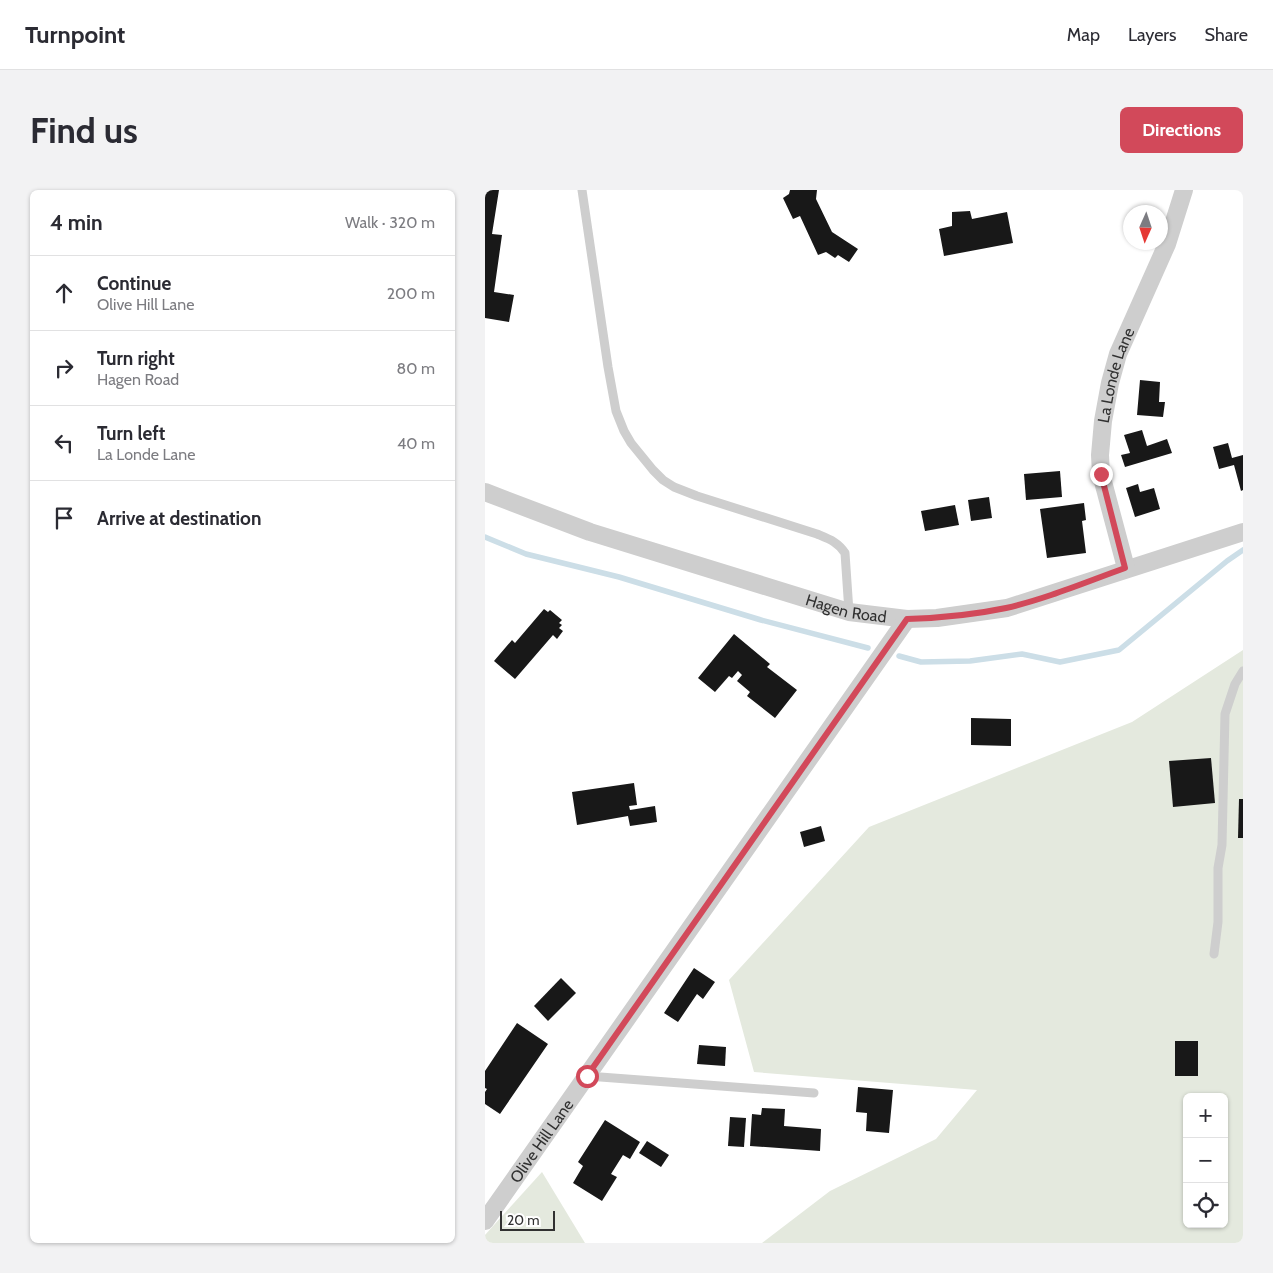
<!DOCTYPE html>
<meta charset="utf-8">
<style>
:root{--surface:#fff;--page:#f2f2f3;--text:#2b2b33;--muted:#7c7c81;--line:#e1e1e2;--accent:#d2495a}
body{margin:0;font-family:Cabin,sans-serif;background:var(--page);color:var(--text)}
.controls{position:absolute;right:15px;bottom:15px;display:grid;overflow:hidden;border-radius:8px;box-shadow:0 1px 4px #0004}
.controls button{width:45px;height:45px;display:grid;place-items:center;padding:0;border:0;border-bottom:1px solid var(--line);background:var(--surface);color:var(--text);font:25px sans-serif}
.compass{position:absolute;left:638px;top:15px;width:45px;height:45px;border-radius:50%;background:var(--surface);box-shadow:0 1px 4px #0004;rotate:183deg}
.scale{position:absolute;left:15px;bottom:12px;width:55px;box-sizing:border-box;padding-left:5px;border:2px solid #313131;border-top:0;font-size:14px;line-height:18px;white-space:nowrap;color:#313131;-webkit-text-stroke:4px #fff;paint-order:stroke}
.stop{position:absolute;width:15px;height:15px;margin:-11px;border:4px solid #d2495a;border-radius:50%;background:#fff}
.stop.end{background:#d2495a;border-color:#fff;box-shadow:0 1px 5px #0008}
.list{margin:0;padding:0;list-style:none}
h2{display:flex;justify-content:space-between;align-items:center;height:65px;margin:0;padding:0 20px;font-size:21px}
h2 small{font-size:16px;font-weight:400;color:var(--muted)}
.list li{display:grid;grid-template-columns:32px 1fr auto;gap:15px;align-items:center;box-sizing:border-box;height:75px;padding:0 20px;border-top:1px solid var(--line)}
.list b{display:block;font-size:19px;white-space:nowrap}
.list p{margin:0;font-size:16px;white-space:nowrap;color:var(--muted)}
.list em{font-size:16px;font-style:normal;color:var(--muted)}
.icon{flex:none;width:28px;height:28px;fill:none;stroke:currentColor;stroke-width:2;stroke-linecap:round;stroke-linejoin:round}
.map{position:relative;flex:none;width:758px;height:1053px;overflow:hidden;border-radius:8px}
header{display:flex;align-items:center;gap:30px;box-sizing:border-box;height:70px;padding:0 25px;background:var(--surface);border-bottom:1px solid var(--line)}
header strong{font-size:24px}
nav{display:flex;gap:28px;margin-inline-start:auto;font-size:18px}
.intro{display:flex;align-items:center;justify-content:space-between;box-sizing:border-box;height:120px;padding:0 30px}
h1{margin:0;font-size:35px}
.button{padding:12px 22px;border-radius:8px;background:var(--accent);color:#fff;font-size:18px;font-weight:700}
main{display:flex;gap:30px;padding:0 30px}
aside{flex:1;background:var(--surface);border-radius:8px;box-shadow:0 1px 4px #0004}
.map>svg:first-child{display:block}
.green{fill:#e4e9de;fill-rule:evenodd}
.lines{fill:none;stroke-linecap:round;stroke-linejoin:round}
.stream{stroke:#ccdee7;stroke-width:5.5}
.building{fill:#181818}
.service{stroke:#cecece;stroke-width:9}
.minor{stroke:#cecece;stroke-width:18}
.route{stroke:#d2495a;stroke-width:6}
.labels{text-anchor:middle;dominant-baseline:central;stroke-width:5;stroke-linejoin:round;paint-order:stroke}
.street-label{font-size:16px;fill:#313131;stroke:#fff}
</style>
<header>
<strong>Turnpoint</strong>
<nav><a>Map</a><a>Layers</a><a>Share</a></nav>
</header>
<div class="intro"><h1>Find us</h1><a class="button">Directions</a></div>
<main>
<aside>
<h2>4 min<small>Walk · 320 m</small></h2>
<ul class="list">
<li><svg class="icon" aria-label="ahead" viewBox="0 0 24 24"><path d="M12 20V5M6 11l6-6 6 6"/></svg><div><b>Continue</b><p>Olive Hill Lane</p></div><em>200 m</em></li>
<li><svg class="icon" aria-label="right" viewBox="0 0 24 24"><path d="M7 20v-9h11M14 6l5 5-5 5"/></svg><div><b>Turn right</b><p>Hagen Road</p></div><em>80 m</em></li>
<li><svg class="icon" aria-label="left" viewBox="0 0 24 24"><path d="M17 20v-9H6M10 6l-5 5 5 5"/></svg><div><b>Turn left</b><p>La Londe Lane</p></div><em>40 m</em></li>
<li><svg class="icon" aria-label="arrive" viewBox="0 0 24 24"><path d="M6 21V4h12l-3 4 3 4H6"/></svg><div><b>Arrive at destination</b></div></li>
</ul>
</aside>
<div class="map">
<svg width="758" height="1053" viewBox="0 0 758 1053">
<rect width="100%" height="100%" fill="#fff"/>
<g class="green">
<path d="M 758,460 L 758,1053 L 277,1053 L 345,1001 L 451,949 L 492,900 L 269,882 L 244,790 L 384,637 L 647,532 ZM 702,907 L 739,907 L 739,1034 L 702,1034 Z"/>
<polygon points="57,982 100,1053 0,1053 0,1045"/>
</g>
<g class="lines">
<g class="stream">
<polyline points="0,347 41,364 134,387 276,430 383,458"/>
<polyline points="414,466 436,472 485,471 537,464 575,472 634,460 742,371 758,360"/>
</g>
</g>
<g class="building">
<polygon points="0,0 14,0 7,44 17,45 9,102 29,105 24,132 0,128"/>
<polygon points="305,0 332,0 331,9 347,42 373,59 364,72 353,65 350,68 341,62 333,65 315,26 308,29 298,8 304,4"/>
<polygon points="485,21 487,29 522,22 528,53 459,66 454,39 467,36 467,22"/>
<polygon points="655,190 675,192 674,212 680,212 678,227 652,225"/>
<polygon points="657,240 662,256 682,249 687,263 640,277 636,265 645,263 639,245"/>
<polygon points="743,253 747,268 758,265 758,300 756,301 749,275 734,279 728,257"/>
<polygon points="575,281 577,307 541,310 539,284"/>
<polygon points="653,294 655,302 669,298 675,319 650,327 641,298"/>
<polygon points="504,307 507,328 486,331 483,310"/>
<polygon points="599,313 601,330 597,331 601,363 562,368 555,319"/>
<polygon points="470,315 474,335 440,341 436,321"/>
<polygon points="59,419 63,422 65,420 77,430 74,433 77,435 74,438 78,441 72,449 68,445 30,489 9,471 27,450 30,453"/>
<polygon points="249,444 285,474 282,477 312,500 290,528 262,506 265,502 252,491 257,485 253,481 247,488 244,486 230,502 213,488"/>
<polygon points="486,528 526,529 526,556 486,555"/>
<polygon points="726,568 730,613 688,617 684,571"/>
<polygon points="149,593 152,615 144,616 145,620 170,616 172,632 145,636 143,626 92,635 87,602"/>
<polygon points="754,609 758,609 758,648 753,648"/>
<polygon points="336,636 340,651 319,657 315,642"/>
<polygon points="209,778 230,792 218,809 212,804 193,832 179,823"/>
<polygon points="76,788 91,803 63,831 49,816"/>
<polygon points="32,833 63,854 15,924 0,914 0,902 2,899 0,898 0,881"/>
<rect x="690" y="851" width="23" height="35"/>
<polygon points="214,855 241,857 240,876 212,874"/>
<polygon points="373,897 408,900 404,943 381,941 382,923 371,922"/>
<polygon points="277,918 300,919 299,936 336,939 335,961 265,956 267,924 276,925"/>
<polygon points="245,927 261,928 259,957 243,956"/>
<polygon points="120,930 155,952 145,969 138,965 126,984 132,987 117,1011 88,993 98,976 93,972"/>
<polygon points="162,951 184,965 176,977 154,963"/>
</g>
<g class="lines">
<g class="service">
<path d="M 97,0 L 123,177 L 131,221 L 139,241 L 146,253 L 168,280 L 178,290 L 189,297 L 212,306 L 332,344 C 344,349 353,352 360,363 L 364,422"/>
<polyline points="729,764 733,732 733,678 737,655 740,524 750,494 758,481"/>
<polyline points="102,886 329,903"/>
</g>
<g class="minor">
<path id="s1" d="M 0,302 L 105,342 L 364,422 L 422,429 L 452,428 L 522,418 L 758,342"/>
<path id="s2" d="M 641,378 L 616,284 L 615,265 L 618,231 L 625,193 L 633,164 L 682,54 L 699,0"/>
<path id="s3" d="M 0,1031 L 422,429"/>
</g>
</g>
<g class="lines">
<path class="route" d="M 102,886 L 422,429 C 455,428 488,425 521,418 C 561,409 601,392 640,378 L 616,284"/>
</g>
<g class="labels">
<g class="street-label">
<text stroke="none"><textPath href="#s2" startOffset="198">La Londe Lane</textPath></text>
<text stroke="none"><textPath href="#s1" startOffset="380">Hagen Road</textPath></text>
<text stroke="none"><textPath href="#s3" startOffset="98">Olive Hill Lane</textPath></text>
</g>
</g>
</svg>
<div class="controls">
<button>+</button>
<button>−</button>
<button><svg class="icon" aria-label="locate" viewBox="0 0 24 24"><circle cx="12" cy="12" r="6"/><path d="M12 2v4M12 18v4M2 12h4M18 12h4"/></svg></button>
</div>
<svg class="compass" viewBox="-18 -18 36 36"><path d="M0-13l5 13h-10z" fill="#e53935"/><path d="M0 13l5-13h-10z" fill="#7c7c81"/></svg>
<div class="scale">20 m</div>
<div class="stop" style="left:102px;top:886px"></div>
<div class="stop end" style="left:616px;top:284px"></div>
</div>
</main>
